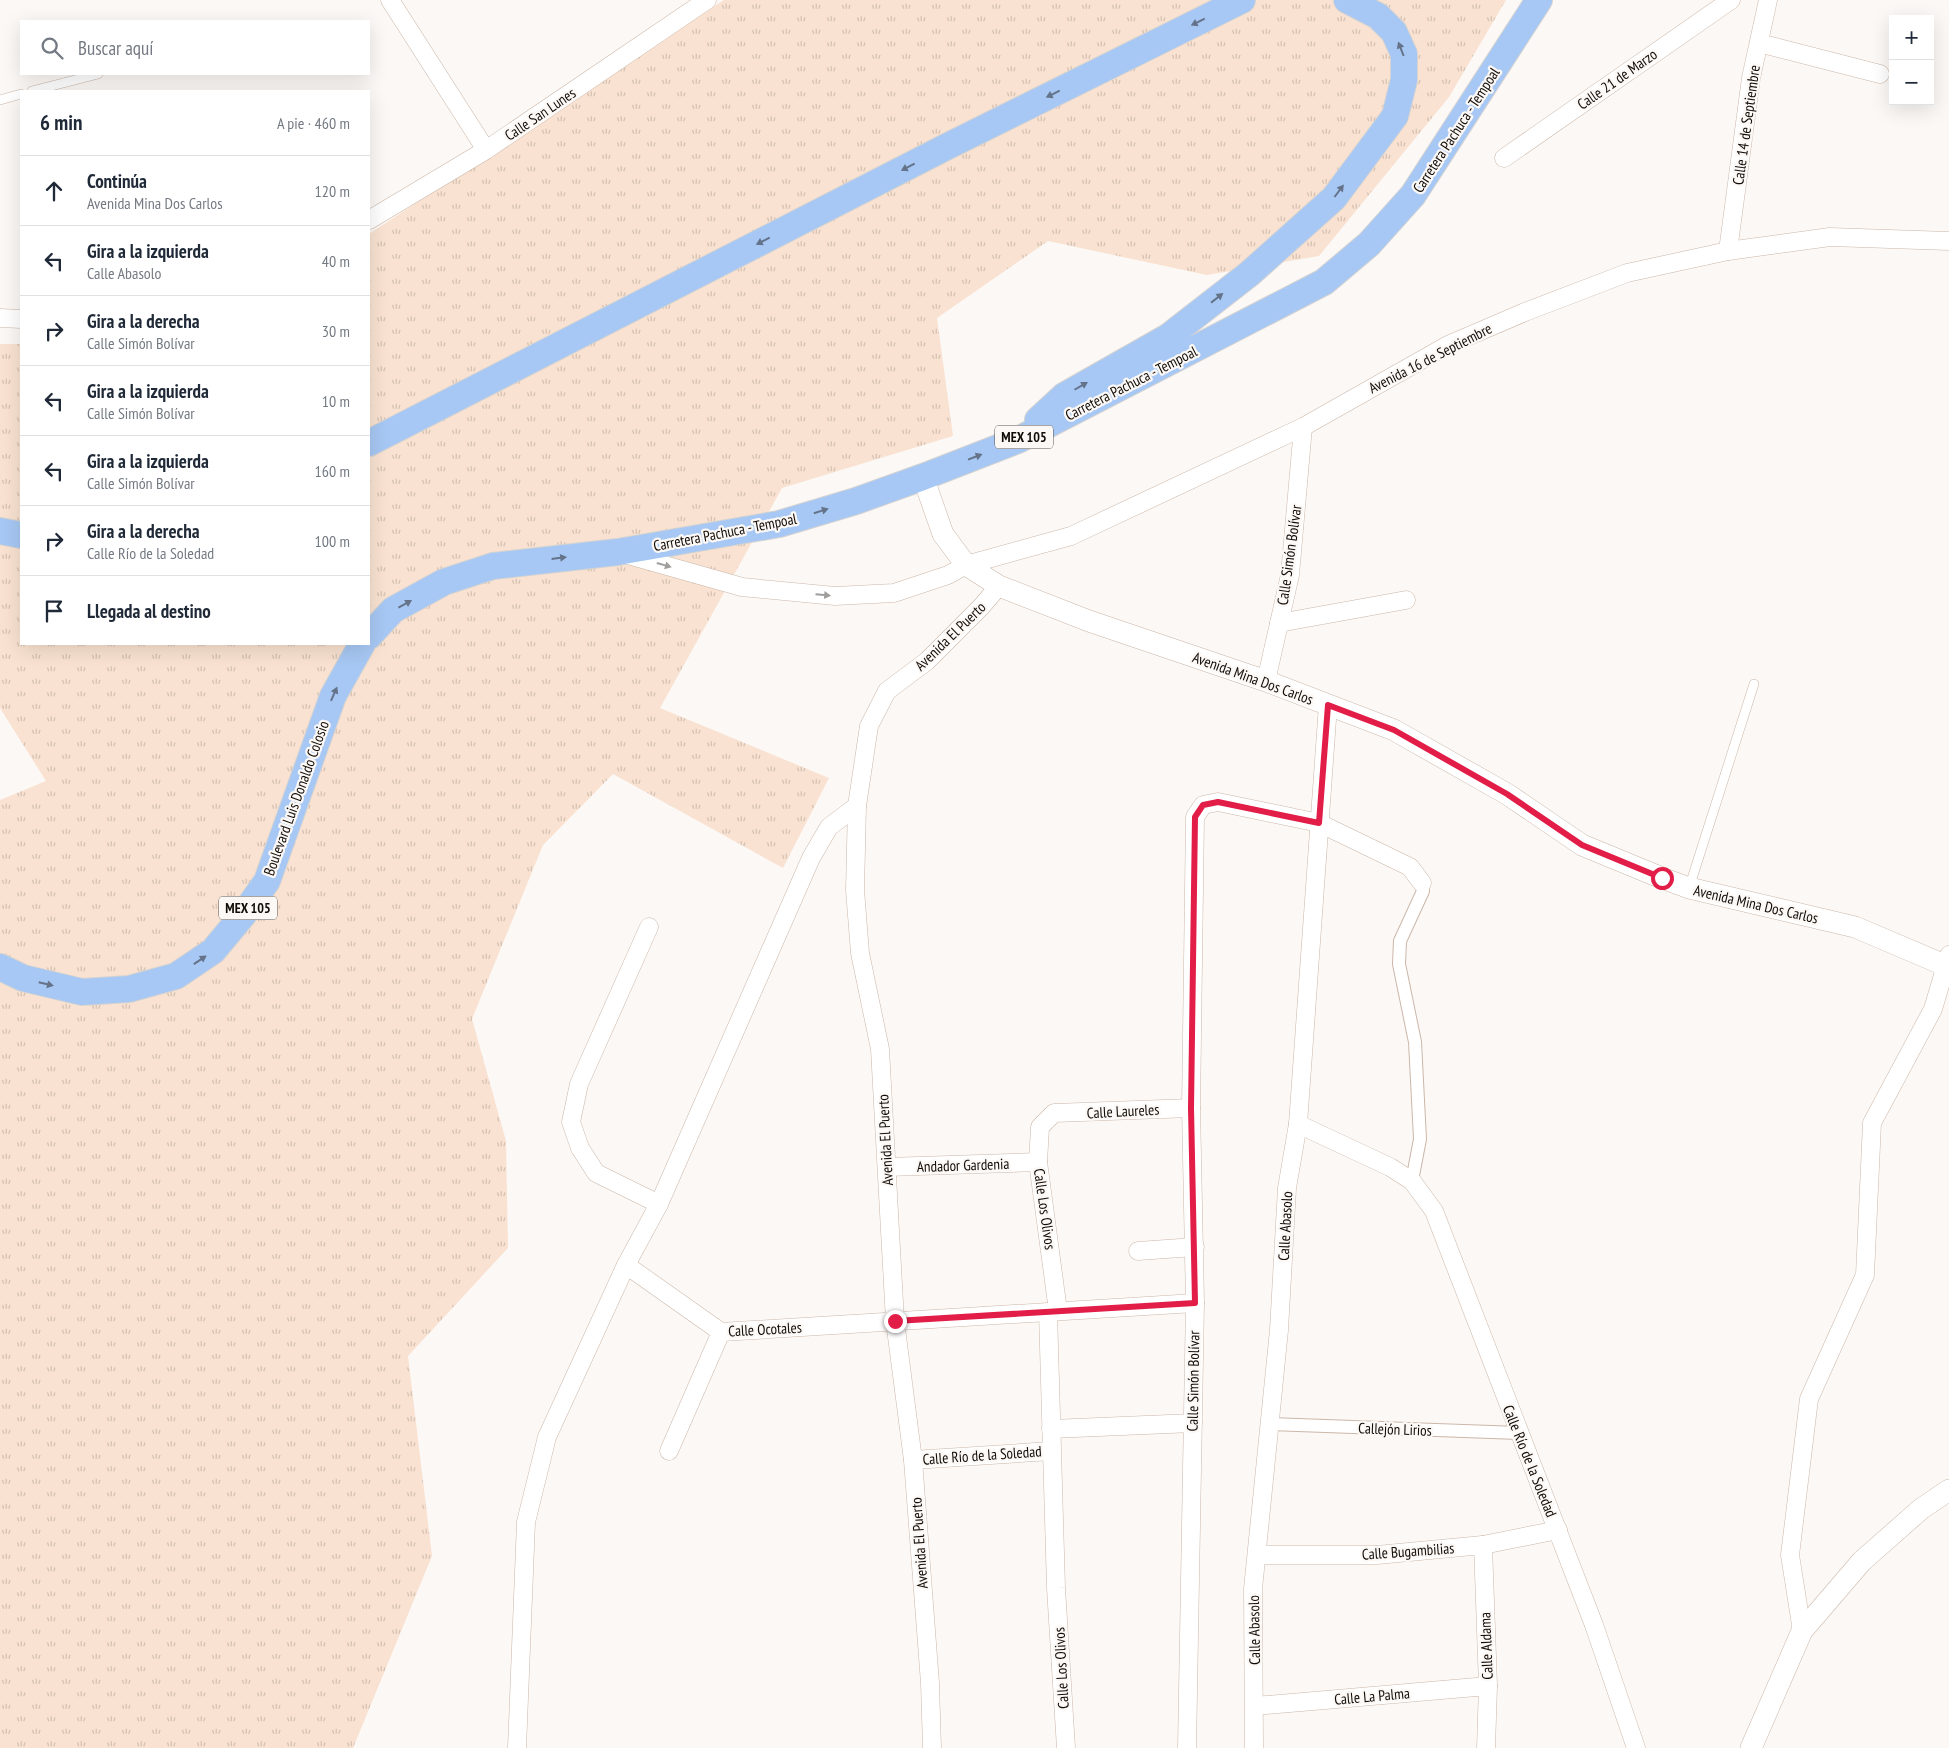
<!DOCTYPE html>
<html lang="es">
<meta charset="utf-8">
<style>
:root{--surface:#fff;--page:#f6f6f7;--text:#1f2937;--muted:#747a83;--line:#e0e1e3}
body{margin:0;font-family:"PT Sans Narrow",sans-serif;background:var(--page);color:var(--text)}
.controls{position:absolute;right:15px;top:15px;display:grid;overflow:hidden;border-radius:0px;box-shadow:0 5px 20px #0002}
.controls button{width:45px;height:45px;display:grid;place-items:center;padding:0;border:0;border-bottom:1px solid var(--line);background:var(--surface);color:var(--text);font:25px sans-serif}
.stop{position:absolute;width:15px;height:15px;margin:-11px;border:4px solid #e11d48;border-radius:50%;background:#fff}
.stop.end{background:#e11d48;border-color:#fff;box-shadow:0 1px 5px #0008}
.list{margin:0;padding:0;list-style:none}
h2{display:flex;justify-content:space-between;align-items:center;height:65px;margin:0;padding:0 20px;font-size:21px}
h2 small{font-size:16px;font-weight:400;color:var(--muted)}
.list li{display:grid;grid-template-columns:32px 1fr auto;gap:15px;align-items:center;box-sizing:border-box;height:70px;padding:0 20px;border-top:1px solid var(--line)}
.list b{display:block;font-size:19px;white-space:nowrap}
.list p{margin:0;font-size:16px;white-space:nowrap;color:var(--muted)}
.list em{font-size:16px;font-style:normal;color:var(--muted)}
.icon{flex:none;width:28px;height:28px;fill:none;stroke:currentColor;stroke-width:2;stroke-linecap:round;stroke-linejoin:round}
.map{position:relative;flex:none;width:1949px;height:1748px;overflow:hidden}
.search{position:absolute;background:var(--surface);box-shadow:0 5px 20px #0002;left:20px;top:20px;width:350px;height:55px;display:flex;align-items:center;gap:12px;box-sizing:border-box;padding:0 18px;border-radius:0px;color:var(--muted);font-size:19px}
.panel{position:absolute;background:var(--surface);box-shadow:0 5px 20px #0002;left:20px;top:90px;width:350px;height:555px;border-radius:0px}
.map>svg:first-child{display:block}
.grass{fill:url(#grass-tufts)}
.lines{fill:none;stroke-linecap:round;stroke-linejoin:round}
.service-casing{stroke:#cbb7a9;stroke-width:10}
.pedestrian-casing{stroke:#cbb7a9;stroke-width:14}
.minor-casing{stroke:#cbb7a9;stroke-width:19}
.tertiary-casing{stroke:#cbb7a9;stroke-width:22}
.primary-casing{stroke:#d4d3d2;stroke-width:28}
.service{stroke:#fff;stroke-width:9}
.pedestrian{stroke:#fff;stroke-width:12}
.minor{stroke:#fff;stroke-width:18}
.tertiary{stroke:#fff;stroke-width:21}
.primary{stroke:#a7c8f4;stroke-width:26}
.oneway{fill:#647389}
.oneway2{fill:#a09e9c}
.route{stroke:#e11d48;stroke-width:6}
.labels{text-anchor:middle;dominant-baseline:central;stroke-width:4.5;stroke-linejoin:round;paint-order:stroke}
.shield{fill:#fcf8f5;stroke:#58534e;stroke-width:1}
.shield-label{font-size:14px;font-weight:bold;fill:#120c07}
.street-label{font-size:15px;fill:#120c07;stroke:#fcf8f5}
</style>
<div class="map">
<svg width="1949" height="1748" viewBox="0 0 1949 1748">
<defs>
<pattern id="grass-tufts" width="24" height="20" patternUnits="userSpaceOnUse" patternTransform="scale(1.25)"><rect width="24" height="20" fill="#f9e2d1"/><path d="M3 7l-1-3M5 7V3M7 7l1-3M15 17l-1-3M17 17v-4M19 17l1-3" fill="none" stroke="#d4c1b2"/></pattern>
</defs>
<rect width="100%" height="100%" fill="#fcf8f5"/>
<polygon class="grass" points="724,0 1506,0 1449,97 1319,256 1207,275 1048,241 937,318 953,436 782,488 660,708 829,778 783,868 613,774 543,845 472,1019 506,1141 508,1248 408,1356 432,1556 353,1748 0,1748 0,800 46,781 0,708 0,344 21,344 21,644 369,644 369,234"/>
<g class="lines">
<defs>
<g id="service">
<polyline points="32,91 98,74"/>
<polyline points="0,100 21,94"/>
<polyline points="1689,888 1754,684"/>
</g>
<g id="pedestrian">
<polyline points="1412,1181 1420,1139 1415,1042 1399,964 1400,941 1423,891 1422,883"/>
<polyline points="1270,1424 1519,1433"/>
</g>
<g id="minor">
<polyline points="390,0 486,150"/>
<polyline points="1759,43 1880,74"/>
<polyline points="1504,158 1731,0"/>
<polyline points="369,220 486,150 707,0"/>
<polyline points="1728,251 1751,78 1768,0"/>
<polyline points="0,318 21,319"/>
<polyline points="625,554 742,587 835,596 894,593 948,575 966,565 1071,536 1303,427 1448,345 1525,312 1627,273 1728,251 1830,237 1949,241"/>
<polyline points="1279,623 1406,600"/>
<polyline points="1266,681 1290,575 1303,427"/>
<polyline points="649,927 579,1084 571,1122 580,1148 596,1173 659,1204"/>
<polyline points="1298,1124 1390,1167 1412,1181 1434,1211 1594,1625 1636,1748"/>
<polyline points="887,1167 1038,1162"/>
<polyline points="1138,1251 1195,1247"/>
<polyline points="626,1265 721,1332 1195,1303"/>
<polyline points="1058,1311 1038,1162 1040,1127 1054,1113 1191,1108"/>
<polyline points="1048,1312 1056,1588 1066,1748"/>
<polyline points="1051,1429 1193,1423"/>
<polyline points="669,1451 721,1332"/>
<polyline points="913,1460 1051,1451"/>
<polyline points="1483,1545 1488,1686 1486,1748"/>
<polyline points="1257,1555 1377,1555 1483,1545 1558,1530"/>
<polyline points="1802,1631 1790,1555 1809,1399 1865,1275 1872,1123 1933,1009 1949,955"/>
<polyline points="1255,1706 1488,1686"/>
<polyline points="517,1748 526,1522 547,1437 626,1265 659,1204 811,858 829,827 857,806"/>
<polyline points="932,1748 930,1683 913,1460 895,1321 880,1049 860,953 855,890 857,806 869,726 887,691 927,661 981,607 999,586"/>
<polyline points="1187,1748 1195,1303 1191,1108 1195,817 1203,805 1218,802 1319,823 1410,867 1422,883"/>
<polyline points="1254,1748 1253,1589 1279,1330 1287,1188 1298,1124 1328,705"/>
</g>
<g id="tertiary">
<polyline points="923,477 943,534 966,565 999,586 1089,621 1266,681 1394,730 1507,794 1582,845 1662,878 1689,888 1855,927 1949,967"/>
<polyline points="1751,1748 1802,1631 1862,1561 1921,1509 1949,1490"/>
</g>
<g id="primary">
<polyline points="1038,420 1064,396 1168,337 1249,274 1334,198 1395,116 1404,80 1404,54 1394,32 1378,16 1347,0"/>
<polyline points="369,443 946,147 1242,0"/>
<polyline points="0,531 21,535"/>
<polyline points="369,636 393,610 444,582 493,566 618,552 779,524 856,501 923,477 1018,440 1324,282 1369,244 1413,195 1539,0"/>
<polyline points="0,967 23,978 82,992 129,989 176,976 213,951 243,915 267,881 333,696 362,644"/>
</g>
</defs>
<use href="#service" class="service-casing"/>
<use href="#pedestrian" class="pedestrian-casing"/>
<use href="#minor" class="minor-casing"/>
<use href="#tertiary" class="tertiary-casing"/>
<use href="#primary" class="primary-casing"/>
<use href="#service" class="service"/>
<use href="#pedestrian" class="pedestrian"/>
<use href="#minor" class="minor"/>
<use href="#tertiary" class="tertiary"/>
<use href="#primary" class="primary"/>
</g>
<defs><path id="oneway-solid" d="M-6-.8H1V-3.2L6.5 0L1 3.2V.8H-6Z" transform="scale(1.25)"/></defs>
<g class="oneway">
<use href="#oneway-solid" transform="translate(1198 22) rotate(154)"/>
<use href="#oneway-solid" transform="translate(1401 49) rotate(-111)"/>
<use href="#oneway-solid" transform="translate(1053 94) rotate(154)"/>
<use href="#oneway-solid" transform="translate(908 167) rotate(153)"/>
<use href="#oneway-solid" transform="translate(1339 191) rotate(-53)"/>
<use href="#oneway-solid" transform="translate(763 241) rotate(153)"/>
<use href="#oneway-solid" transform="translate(1217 298) rotate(-38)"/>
<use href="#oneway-solid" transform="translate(1081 386) rotate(-30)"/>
<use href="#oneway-solid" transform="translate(975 457) rotate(-21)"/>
<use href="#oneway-solid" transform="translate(821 511) rotate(-17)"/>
<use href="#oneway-solid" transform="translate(559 558) rotate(-7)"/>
<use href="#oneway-solid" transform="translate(405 604) rotate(-29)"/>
<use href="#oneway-solid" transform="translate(334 694) rotate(-66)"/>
<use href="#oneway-solid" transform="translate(200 960) rotate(-34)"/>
<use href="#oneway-solid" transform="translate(46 984) rotate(13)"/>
</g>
<g class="oneway2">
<use href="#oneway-solid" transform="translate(664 565) rotate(16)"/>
<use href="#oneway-solid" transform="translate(823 595) rotate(5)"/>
</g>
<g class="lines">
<polyline class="route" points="895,1321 1195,1303 1191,1108 1195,817 1203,805 1218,802 1319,823 1328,705 1394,730 1507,794 1582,845 1662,878"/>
</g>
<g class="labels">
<g class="shield">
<rect x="995" y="425.5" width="58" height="23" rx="4"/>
<rect x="219" y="896.5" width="58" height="23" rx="4"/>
</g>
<g class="shield-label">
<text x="1024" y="437">MEX 105</text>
<text x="248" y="908">MEX 105</text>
</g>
<g class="street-label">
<text transform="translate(1617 79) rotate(-35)">Calle 21 de Marzo</text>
<text transform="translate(540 114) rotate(-34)">Calle San Lunes</text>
<text transform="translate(1746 125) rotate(-82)">Calle 14 de Septiembre</text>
<text transform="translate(1456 130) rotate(-57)">Carretera Pachuca - Tempoal</text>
<text transform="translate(1430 358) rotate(-27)">Avenida 16 de Septiembre</text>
<text transform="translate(1131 383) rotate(-27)">Carretera Pachuca - Tempoal</text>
<text transform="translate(725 532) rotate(-11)">Carretera Pachuca - Tempoal</text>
<text transform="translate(1289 555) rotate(-82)">Calle Simón Bolívar</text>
<text transform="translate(950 636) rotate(-44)">Avenida El Puerto</text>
<text transform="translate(1253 678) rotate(20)">Avenida Mina Dos Carlos</text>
<text transform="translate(296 798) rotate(-70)">Boulevard Luis Donaldo Colosio</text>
<text transform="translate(1756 904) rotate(13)">Avenida Mina Dos Carlos</text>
<text transform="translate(1123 1111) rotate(-3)">Calle Laureles</text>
<text transform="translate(885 1140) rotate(-93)">Avenida El Puerto</text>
<text transform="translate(963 1165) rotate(-2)">Andador Gardenia</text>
<text transform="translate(1045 1209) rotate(82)">Calle Los Olivos</text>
<text transform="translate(1285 1226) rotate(-87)">Calle Abasolo</text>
<text transform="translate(765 1329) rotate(-3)">Calle Ocotales</text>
<text transform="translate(1193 1381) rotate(-89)">Calle Simón Bolívar</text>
<text transform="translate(1395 1429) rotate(2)">Callejón Lirios</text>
<text transform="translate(982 1455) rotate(-4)">Calle Río de la Soledad</text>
<text transform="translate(1530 1461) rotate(68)">Calle Río de la Soledad</text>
<text transform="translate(919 1543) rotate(-94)">Avenida El Puerto</text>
<text transform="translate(1408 1551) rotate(-4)">Calle Bugambilias</text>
<text transform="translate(1254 1630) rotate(-91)">Calle Abasolo</text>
<text transform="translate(1486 1646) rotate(-92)">Calle Aldama</text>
<text transform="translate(1061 1668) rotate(-93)">Calle Los Olivos</text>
<text transform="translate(1372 1696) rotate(-5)">Calle La Palma</text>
</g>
</g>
</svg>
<div class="controls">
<button>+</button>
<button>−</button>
</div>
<div class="stop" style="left:1662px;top:878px"></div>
<div class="stop end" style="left:895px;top:1321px"></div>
<div class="search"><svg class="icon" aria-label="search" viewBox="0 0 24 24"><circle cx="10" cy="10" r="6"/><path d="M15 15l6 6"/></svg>Buscar aquí</div>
<section class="panel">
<h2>6 min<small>A pie · 460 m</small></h2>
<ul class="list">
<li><svg class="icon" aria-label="ahead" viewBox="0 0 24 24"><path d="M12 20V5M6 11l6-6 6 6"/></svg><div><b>Continúa</b><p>Avenida Mina Dos Carlos</p></div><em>120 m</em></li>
<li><svg class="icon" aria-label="left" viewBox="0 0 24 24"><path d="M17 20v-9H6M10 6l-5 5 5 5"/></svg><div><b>Gira a la izquierda</b><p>Calle Abasolo</p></div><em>40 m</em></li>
<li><svg class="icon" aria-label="right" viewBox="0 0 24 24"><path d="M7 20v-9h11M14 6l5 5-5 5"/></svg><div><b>Gira a la derecha</b><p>Calle Simón Bolívar</p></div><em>30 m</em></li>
<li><svg class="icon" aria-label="left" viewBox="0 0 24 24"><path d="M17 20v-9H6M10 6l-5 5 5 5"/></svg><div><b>Gira a la izquierda</b><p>Calle Simón Bolívar</p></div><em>10 m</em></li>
<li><svg class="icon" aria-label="left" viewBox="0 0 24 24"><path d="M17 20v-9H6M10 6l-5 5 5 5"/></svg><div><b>Gira a la izquierda</b><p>Calle Simón Bolívar</p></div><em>160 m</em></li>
<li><svg class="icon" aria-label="right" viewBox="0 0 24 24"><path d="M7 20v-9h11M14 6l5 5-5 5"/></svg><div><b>Gira a la derecha</b><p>Calle Río de la Soledad</p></div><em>100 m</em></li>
<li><svg class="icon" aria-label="arrive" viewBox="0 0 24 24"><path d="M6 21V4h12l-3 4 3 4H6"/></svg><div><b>Llegada al destino</b></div></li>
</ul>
</section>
</div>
